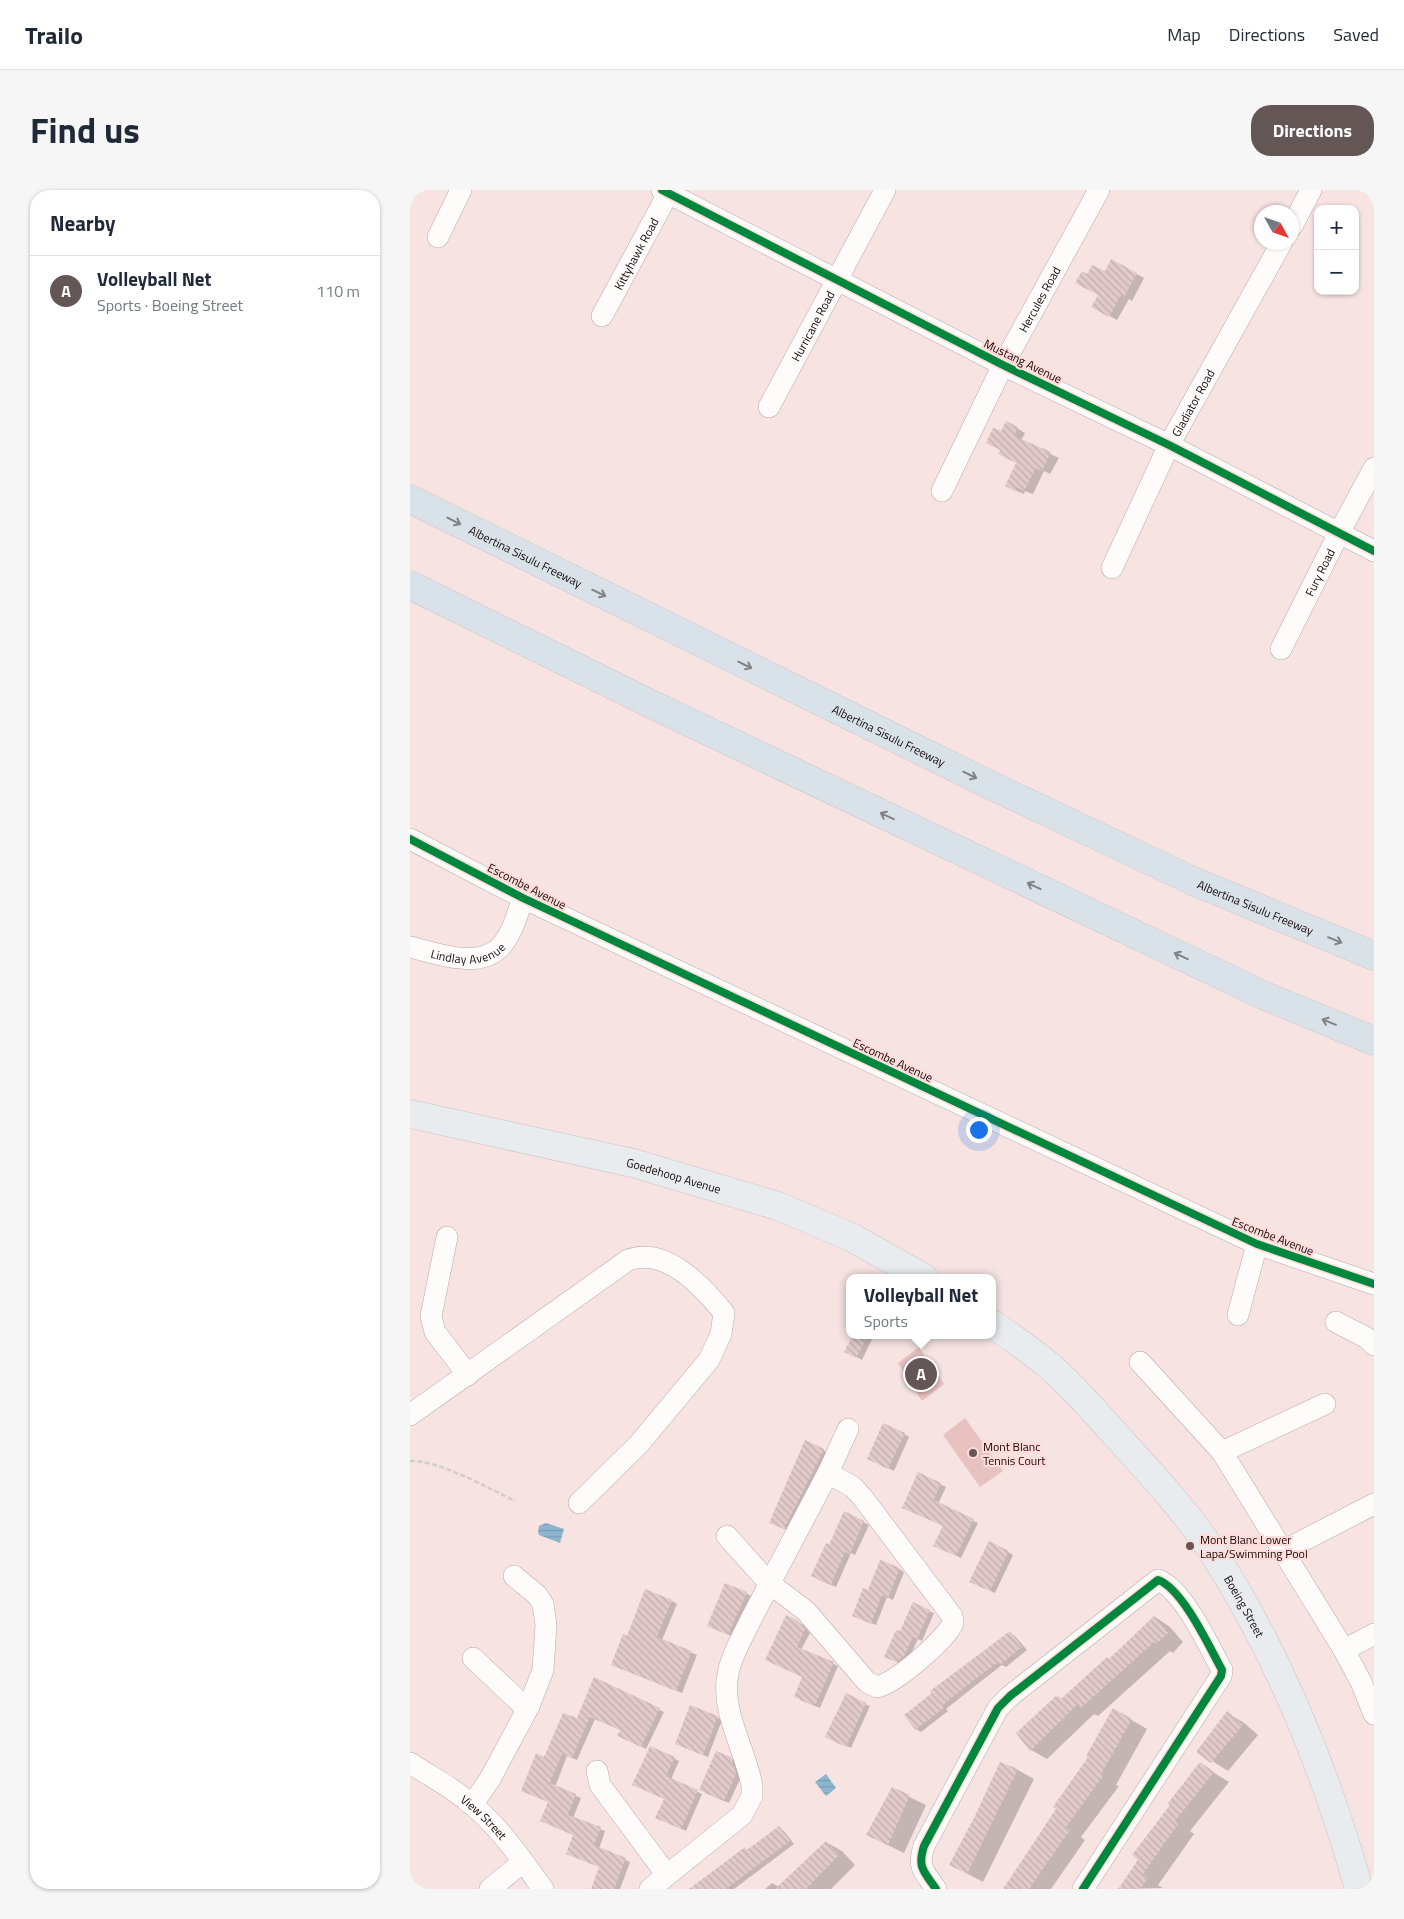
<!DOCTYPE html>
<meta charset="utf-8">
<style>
:root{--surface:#fff;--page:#f6f6f7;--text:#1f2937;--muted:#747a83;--line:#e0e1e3;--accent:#655656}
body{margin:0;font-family:"Titillium Web",sans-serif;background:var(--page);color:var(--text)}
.controls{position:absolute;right:15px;top:15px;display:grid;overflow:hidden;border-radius:10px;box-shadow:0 1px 4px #0004}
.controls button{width:45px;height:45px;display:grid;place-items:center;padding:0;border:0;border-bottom:1px solid var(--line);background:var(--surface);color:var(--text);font:25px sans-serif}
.compass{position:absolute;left:844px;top:15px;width:45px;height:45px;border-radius:50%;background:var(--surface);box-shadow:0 1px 4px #0004;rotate:130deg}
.you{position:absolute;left:568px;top:939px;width:18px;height:18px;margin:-12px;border:4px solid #fff;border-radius:50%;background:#1a73e8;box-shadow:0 0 0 8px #1a73e833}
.badge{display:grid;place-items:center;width:32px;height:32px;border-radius:50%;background:var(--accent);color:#fff;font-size:16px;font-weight:700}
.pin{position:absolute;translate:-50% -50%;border:2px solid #fff;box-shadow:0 1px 5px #0006}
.popup{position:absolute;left:436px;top:1084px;width:150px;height:65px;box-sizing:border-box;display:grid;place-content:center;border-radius:10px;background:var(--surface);filter:drop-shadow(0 1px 4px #0005);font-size:16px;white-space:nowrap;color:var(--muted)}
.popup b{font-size:19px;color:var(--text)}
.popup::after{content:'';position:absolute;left:50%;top:100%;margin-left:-10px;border:10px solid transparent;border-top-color:var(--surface)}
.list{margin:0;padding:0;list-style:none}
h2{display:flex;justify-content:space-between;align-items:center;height:65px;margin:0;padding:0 20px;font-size:21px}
h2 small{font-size:16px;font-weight:400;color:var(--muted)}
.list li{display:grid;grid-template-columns:32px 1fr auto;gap:15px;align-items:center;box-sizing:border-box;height:70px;padding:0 20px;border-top:1px solid var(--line)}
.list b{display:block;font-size:19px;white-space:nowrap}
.list p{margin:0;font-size:16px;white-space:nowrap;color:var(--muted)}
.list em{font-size:16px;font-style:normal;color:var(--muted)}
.map{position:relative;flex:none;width:964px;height:1699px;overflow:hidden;border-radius:20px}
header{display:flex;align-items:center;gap:30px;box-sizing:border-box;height:70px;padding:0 25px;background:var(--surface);border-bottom:1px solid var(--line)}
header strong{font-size:24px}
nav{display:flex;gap:28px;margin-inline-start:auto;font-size:18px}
.intro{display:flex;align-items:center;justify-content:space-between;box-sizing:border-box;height:120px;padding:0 30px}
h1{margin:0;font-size:35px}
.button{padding:12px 22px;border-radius:20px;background:var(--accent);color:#fff;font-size:18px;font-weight:700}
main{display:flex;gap:30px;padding:0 30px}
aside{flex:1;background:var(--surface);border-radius:20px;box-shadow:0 1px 4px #0004}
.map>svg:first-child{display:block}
.garden{fill:#e7c2c0}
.water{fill:url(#water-rules)}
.shadow{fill:#0003}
.building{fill:url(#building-back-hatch)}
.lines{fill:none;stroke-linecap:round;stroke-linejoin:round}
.minor-casing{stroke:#baaaa9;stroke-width:22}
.major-casing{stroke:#cdc4c4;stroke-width:29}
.highway-casing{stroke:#cdc4c4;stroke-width:29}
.path{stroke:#d2cccc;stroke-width:2.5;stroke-dasharray:5 2.5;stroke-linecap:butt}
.minor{stroke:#fefbfb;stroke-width:21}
.major{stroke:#e8ecef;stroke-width:28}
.highway{stroke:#d9e2e8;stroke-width:28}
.cycleway-casing{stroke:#fedcda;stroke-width:11}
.cycleway{stroke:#00873e;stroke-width:8}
.oneway{stroke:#828184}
.poi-dot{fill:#655656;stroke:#fedcda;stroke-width:2}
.labels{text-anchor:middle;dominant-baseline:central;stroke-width:4.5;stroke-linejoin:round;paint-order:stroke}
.street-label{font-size:12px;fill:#170a0a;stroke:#fedcda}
.poi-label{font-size:12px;fill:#170a0a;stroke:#fedcda;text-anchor:start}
</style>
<header>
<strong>Trailo</strong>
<nav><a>Map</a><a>Directions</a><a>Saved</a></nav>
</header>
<div class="intro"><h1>Find us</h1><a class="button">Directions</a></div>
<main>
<aside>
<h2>Nearby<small></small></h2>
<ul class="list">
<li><span class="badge">A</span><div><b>Volleyball Net</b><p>Sports · Boeing Street</p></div><em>110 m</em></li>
</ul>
</aside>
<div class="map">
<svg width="964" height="1699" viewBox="0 0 964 1699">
<defs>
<pattern id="water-rules" width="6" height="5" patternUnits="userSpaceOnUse" patternTransform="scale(1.25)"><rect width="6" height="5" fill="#8cb6d0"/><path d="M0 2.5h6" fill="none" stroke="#789bb1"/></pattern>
<pattern id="building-back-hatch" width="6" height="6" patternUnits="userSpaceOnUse" patternTransform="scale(1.25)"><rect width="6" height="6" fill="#e2caca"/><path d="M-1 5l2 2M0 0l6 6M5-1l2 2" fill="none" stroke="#c1acac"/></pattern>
</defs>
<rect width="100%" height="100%" fill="#f6e3e2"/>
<g class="garden">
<polygon points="509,1157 534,1194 512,1211 488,1173"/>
<polygon points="555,1228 593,1281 570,1297 533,1245"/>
</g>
<g class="water">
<polygon points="136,1333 154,1339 150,1353 129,1345 128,1342 129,1336"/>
<polygon points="416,1584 426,1598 416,1606 405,1592"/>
</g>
<g class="shadow">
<polygon points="702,71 734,88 722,111 719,109 707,130 683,117 689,105 678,86 696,83"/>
<polygon points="607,238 615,243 611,251 649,268 640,284 634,281 623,304 615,301 614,304 604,300 607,273 592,260 591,243"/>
<polygon points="455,1145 462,1149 452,1170 436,1161"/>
<polygon points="494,1244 499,1247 484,1281 463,1271"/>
<polygon points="413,1260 418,1263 380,1341 365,1335"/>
<polygon points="508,1284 536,1297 528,1314 568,1333 551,1368 530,1358 534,1336"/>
<polygon points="435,1322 459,1335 445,1365 441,1363 426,1397 407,1389"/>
<polygon points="598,1362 603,1365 585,1403 566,1394"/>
<polygon points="489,1379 494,1382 483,1410 477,1407 466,1435 448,1428 459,1401"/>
<polygon points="336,1403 341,1406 324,1447 303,1438"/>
<polygon points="262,1411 267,1414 252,1450 287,1465 272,1503 202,1475"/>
<polygon points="519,1421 524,1423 512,1451 508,1449 499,1468 492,1474 480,1469 490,1443"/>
<polygon points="745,1427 760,1437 773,1452 763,1463 760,1461 688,1526 684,1524 637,1569 621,1560 647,1506 652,1509 700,1470"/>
<polygon points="387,1431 393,1435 400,1443 391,1460 428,1476 410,1518 390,1510 394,1487 362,1473"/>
<polygon points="600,1443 605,1446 617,1460 596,1477 592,1475 561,1499 536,1519 538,1521 511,1542 506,1539"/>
<polygon points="185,1489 254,1522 236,1559 214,1548 211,1540 185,1529 167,1570 157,1566 145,1597 171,1608 163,1628 195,1641 189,1659 220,1672 210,1699 186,1699 190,1677 157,1664 165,1645 139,1612 112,1601 135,1568 167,1530"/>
<polygon points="455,1514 460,1516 441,1558 422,1550"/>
<polygon points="704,1520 737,1539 706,1595 709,1596 671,1647 675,1650 641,1699 595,1699 648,1619 679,1567"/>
<polygon points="817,1523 833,1532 848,1545 818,1581 788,1562"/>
<polygon points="307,1527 312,1530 298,1567 271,1556"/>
<polygon points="240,1557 269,1571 261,1589 292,1604 276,1641 252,1630 255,1609"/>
<polygon points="320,1568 326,1572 331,1587 319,1613 295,1603"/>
<polygon points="590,1573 608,1580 624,1589 573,1692 556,1683 566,1626"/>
<polygon points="790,1574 819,1592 780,1641 784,1644 748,1695 753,1698 710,1699 762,1615"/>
<polygon points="483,1599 516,1615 494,1663 457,1645"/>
<polygon points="369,1638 374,1641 384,1654 324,1699 281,1699"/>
<polygon points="416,1652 432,1661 445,1675 421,1699 355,1699 362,1693 369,1697"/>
</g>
<g class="building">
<polygon points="701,69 727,83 714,107 711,105 699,127 681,117 688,105 665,93 672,81 677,84 682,75 695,81"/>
<polygon points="596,231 608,237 604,246 641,262 632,281 626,278 614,301 607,297 605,301 595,296 606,273 588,264 590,260 576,253 583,238 591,241"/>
<polygon points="443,1145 458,1145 446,1168 434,1162"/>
<polygon points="473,1233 495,1243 478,1279 457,1269"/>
<polygon points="395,1250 414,1259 374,1339 359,1333"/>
<polygon points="508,1282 531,1293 524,1310 564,1329 546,1366 523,1356 533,1336 492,1318"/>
<polygon points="434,1321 454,1331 440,1364 435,1362 421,1395 401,1386 416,1353 419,1355"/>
<polygon points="579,1351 599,1361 580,1401 559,1392"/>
<polygon points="470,1370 490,1378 478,1408 472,1405 461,1434 442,1426 453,1398 458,1400"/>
<polygon points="315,1393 337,1402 318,1445 297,1436"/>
<polygon points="235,1399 262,1410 247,1447 282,1461 266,1501 201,1475 213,1444 217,1446"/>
<polygon points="503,1412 520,1420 507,1449 503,1447 494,1466 486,1472 474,1467 486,1440 490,1441"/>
<polygon points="376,1425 387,1430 395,1439 387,1457 424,1472 405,1516 384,1507 392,1487 355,1470"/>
<polygon points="744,1426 758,1443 746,1454 744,1452 671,1518 668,1514 620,1561 606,1543 647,1505 651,1509 697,1467 699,1469"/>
<polygon points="600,1441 612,1457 590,1475 588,1472 555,1497 532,1516 534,1518 505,1540 494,1525 522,1503 520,1501"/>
<polygon points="184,1487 250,1518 231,1557 207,1546 210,1540 180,1527 162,1568 152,1564 140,1593 166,1604 158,1625 191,1637 184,1655 216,1668 204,1699 181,1699 189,1677 156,1664 163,1645 130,1631 138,1612 111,1601 126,1563 134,1567 153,1523 167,1528"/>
<polygon points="436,1503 456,1513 436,1557 415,1547"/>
<polygon points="280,1515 308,1526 293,1565 265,1554"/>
<polygon points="703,1518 722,1529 691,1584 693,1586 656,1637 660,1640 619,1699 593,1699 646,1619 643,1617 678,1567 676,1566"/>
<polygon points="817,1521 833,1535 801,1573 786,1562"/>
<polygon points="240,1556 265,1567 256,1586 288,1600 271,1639 245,1628 254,1609 222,1595"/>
<polygon points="306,1561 321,1567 326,1584 314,1611 289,1600"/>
<polygon points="590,1572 608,1579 557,1684 539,1675 565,1626"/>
<polygon points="790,1572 804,1582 765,1631 768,1634 733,1684 738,1688 730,1699 708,1699 728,1670 722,1665 760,1615 758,1613"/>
<polygon points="482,1597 500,1605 478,1655 456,1645"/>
<polygon points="369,1636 380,1651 316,1699 279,1699 335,1657 337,1660"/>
<polygon points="416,1651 429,1665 396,1699 365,1699"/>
</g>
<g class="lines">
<defs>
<g id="minor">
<polyline points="252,0 593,175 759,255 964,361"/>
<polyline points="882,36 901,0"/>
<polyline points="28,47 51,0"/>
<path id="s1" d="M 192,126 L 260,0"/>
<path id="s2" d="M 359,217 L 475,0"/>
<path id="s3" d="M 532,301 L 593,175 L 689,0"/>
<path id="s4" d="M 702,378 L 759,255 L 872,52"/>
<path id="s5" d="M 871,459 L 929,343 L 964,278"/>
<polyline points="0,649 113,708 847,1054 964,1094"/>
<path id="s6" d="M 0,757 C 28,764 75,782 95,751 C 104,739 108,722 113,708"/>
<polyline points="37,1047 21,1126 25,1142 58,1185"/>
<polyline points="828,1125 847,1054"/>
<polyline points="926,1132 957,1148 964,1155"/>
<polyline points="730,1172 812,1262 934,1460 951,1492 964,1524"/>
<path d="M 0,1225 L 218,1070 C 256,1056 293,1097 314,1123 L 311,1144 L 299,1170 L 229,1254 L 169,1313"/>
<polyline points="812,1262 915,1214"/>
<path d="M 317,1346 L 359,1393 L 396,1421 L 457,1492 L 467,1497 C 485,1494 536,1449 543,1433 L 542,1426 L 453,1308 L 443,1297 L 418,1283"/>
<polyline points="873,1361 964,1314"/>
<polyline points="934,1460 964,1444"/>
<polyline points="63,1468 117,1519"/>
<path id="s7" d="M 0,1573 C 18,1585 38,1595 55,1609 C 87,1633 110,1667 133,1699"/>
<polyline points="187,1581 190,1595 257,1685"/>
<polyline points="62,1615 80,1589 119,1516 133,1480 136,1435 133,1414 127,1405 104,1386"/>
<polyline points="80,1699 113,1672"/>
<path d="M 240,1699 L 332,1625 L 342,1606 L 342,1596 C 336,1561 310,1520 318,1484 C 321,1466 332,1448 340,1431 L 418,1283 L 438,1239"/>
<path d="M 526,1699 C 514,1681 507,1678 514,1656 L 588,1518 L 600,1506 L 748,1390 C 772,1398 799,1456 812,1480 L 811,1486 L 673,1699"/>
</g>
<g id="major">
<path id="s8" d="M 0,924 L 223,973 L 368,1016 L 441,1047 L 514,1088"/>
<path id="s9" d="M 582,1134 C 603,1148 624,1163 643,1179 C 668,1202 691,1228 713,1253 C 745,1288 778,1324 804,1364 C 870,1467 916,1582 949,1699"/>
</g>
<g id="highway">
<path id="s10" d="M 0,309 L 580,595 L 783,691 L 964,766"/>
<polyline points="0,395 245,516 853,805 964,851"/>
</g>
</defs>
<use href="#minor" class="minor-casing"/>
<use href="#major" class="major-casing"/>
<use href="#highway" class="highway-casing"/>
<path class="path" d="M 0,1271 C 29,1270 78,1298 105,1311"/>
<use href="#minor" class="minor"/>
<use href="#major" class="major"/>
<use href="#highway" class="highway"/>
<defs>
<g id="cycleway">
<polyline points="252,0 593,175 759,255 964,361"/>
<polyline points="0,649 113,708 847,1054 964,1094"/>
<path d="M 526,1699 C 514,1681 507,1678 514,1656 L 588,1518 L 600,1506 L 748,1390 C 772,1398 799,1456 812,1480 L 811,1486 L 673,1699"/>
</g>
</defs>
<use href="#cycleway" class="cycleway-casing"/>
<use href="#cycleway" class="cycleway"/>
</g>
<defs><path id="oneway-shaft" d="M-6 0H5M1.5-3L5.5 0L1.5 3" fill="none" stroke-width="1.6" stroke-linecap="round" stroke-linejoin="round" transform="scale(1.25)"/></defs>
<g class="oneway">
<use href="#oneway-shaft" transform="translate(44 331) rotate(27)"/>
<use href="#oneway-shaft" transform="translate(189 403) rotate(26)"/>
<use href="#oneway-shaft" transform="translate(335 475) rotate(26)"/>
<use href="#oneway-shaft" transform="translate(560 585) rotate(26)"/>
<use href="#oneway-shaft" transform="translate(477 626) rotate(-155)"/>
<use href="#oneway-shaft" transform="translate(624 696) rotate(-155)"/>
<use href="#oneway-shaft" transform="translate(925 750) rotate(22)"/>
<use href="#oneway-shaft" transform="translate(771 766) rotate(-155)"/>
<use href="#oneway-shaft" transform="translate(919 832) rotate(-158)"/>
</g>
<g class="poi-dot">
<circle cx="563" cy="1263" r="5"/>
<circle cx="780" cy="1356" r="5"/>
</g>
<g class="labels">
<g class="street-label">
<text stroke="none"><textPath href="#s1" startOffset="71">Kittyhawk Road</textPath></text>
<text stroke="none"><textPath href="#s3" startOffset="215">Hercules Road</textPath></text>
<text stroke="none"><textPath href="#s2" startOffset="92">Hurricane Road</textPath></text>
<text transform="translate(613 171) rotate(26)">Mustang Avenue</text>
<text stroke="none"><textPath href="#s4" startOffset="184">Gladiator Road</textPath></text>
<text stroke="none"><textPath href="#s10" startOffset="129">Albertina Sisulu Freeway</textPath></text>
<text stroke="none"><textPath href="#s5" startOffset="86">Fury Road</textPath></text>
<text stroke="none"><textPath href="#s10" startOffset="534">Albertina Sisulu Freeway</textPath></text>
<text transform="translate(117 696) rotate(27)">Escombe Avenue</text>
<text stroke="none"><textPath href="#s10" startOffset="939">Albertina Sisulu Freeway</textPath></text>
<text stroke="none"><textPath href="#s6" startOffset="60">Lindlay Avenue</textPath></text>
<text transform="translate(483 870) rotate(25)">Escombe Avenue</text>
<text stroke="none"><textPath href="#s8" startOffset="271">Goedehoop Avenue</textPath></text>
<text transform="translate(863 1046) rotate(21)">Escombe Avenue</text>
<text stroke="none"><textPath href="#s9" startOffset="382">Boeing Street</textPath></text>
<text stroke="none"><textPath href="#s7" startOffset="92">View Street</textPath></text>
</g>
<g class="poi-label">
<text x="573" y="1256">Mont Blanc<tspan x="573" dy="14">Tennis Court</tspan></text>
<text x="790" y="1349">Mont Blanc Lower<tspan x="790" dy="14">Lapa/Swimming Pool</tspan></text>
</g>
</g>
</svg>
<div class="controls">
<button>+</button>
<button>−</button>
</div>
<svg class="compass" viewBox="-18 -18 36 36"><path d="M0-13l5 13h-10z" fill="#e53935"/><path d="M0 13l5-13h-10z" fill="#747a83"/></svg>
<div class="you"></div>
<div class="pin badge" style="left:511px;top:1184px">A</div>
<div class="popup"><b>Volleyball Net</b>Sports</div>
</div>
</main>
